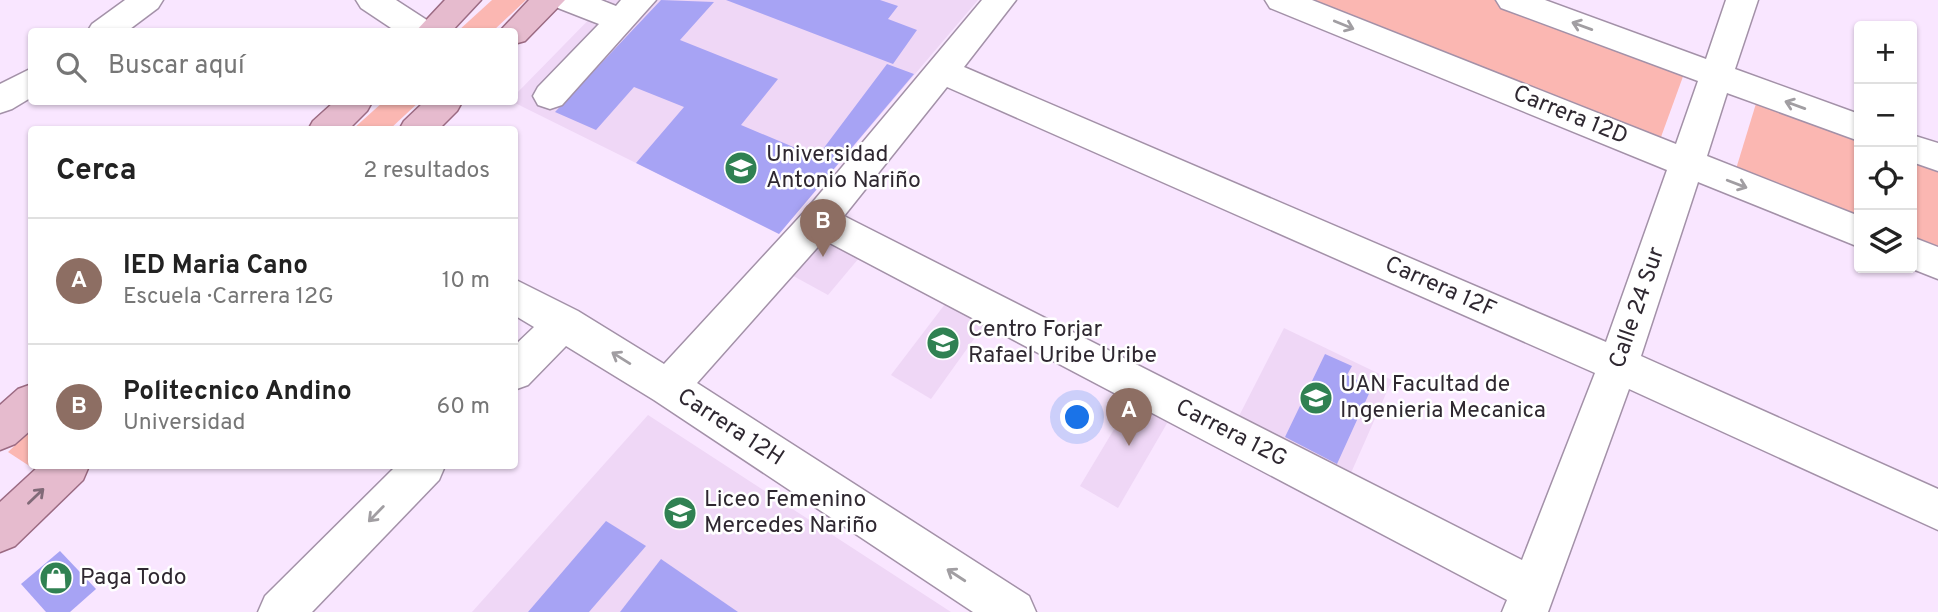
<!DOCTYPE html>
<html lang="es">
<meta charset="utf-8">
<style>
:root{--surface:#fff;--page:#f6f6f6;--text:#222;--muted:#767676;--line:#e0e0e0;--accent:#1a73e8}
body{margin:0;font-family:Overpass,sans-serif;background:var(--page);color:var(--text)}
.controls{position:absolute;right:21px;top:21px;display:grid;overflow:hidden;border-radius:7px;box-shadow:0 2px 5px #0004}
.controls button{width:63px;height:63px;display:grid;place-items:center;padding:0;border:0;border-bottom:2px solid var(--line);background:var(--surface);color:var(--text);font:35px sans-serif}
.you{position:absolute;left:1078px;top:418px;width:24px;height:24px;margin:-18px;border:5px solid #fff;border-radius:50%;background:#1a73e8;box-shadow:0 0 0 10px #1a73e833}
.badge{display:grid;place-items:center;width:46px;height:46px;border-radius:50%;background:var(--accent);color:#fff;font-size:23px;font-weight:700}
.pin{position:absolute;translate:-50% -58px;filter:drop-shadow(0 2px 4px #0008)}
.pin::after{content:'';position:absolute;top:37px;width:24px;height:21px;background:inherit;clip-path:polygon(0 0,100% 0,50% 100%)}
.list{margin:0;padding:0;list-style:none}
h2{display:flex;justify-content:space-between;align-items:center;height:91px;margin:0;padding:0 28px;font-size:30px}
h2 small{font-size:23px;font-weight:400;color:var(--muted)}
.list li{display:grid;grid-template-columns:46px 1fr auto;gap:21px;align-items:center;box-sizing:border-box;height:126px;padding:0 28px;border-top:2px solid var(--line)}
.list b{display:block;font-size:26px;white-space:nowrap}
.list p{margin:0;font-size:23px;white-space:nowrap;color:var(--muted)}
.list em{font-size:23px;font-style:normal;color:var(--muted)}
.icon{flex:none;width:38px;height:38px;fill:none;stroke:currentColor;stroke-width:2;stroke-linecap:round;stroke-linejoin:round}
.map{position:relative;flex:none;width:1938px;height:612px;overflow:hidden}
.search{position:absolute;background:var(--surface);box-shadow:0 2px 5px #0004;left:28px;top:28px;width:490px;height:77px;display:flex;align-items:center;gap:18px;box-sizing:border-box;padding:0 24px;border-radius:7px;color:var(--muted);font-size:26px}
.panel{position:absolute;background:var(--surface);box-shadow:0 2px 5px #0004;left:28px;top:126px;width:490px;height:343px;border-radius:7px}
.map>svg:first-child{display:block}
.built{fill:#efd7f6}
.green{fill:#fbb7b2}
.building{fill:#a7a3f4}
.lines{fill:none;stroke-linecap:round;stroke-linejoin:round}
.minor-casing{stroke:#a391a8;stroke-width:3}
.major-casing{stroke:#9b6a82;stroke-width:3}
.minor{fill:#fff;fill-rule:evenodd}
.major{fill:#e6bbce;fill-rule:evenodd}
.oneway{stroke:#a19ea2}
.oneway2{stroke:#816a78}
.labels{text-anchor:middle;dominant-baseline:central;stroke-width:5;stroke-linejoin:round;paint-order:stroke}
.street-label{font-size:23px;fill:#2f2831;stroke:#fff}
.poi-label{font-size:23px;fill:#2f2831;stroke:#fff;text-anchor:start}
</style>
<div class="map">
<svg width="1938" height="612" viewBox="0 0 1938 612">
<rect width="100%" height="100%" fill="#f9e6ff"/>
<g class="built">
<polygon points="608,0 978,0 779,234 513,102 515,95"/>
<polygon points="819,220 869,246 828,295 777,267"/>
<polygon points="955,291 994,311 931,399 891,375"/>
<polygon points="1284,328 1392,380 1351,473 1239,416"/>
<polygon points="1140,386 1177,406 1118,508 1080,486"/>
<polygon points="648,415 951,612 472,612"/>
</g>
<g class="green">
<polygon points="492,0 526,0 493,31 458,31"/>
<polygon points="1300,0 1496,0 1685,71 1661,137"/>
<polygon points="1758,97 1859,135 1859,218 1736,169"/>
<polygon points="383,102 419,102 390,129 353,129"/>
<polygon points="1912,154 1938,164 1938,249 1912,238"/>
<polygon points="31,430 32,466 38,466 34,469 8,452"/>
</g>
<g class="building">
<polygon points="661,0 714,2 680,40 778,79 741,125 817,157 887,64 914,74 779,234 636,163 684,107 634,87 596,130 555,112"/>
<polygon points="726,0 880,0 898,6 888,19 917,30 893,64"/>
<polygon points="1325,354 1352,366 1347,375 1372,387 1337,464 1285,437"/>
<polygon points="606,521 646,546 589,612 528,612"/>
<polygon points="60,551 96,589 70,612 46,612 21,584"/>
<polygon points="661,559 738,612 620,612"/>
</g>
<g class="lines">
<defs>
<g id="minor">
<polygon points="125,0 163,0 158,8 126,32 87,32 92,24"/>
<polygon points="356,0 396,0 433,24 438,32 397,32 361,8"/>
<polygon points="553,0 601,0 616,6 621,0 656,0 562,105 550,109 538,105 533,96 538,87 599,24 558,8"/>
<path d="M 982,0 L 1016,0 L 964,67 L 1606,342 L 1667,170 L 1270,8 L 1265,0 L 1312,0 L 1676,144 L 1698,81 L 1501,8 L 1496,0 L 1545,0 L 1706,59 L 1726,0 L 1758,0 L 1735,69 L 1859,114 L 1859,141 L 1727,93 L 1707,156 L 1859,216 L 1859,247 L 1698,182 L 1641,356 L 1938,489 L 1938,530 L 1629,389 L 1548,612 L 1502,612 L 1507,600 L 824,240 L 697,383 L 1029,596 L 1036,612 L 973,612 L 654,400 L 566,346 L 528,385 L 514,390 L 514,346 L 534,327 L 514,315 L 514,279 L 578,311 L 664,364 L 806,210 ZM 947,87 L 1595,373 L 1522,560 L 844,216 Z"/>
<polygon points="32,68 32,97 12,109 0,113 0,84"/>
<polygon points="1912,135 1938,143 1938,171 1912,162"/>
<polygon points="1912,237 1938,247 1938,279 1910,268"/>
<polygon points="396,466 445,466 439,480 312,612 258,612 265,596"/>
</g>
<g id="major">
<polygon points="445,0 481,0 451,32 415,32"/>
<polygon points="529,0 565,0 525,41 514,44 514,32 499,32"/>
<polygon points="334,102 372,102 367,111 348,130 308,130 313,121"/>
<polygon points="424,102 462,102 457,111 438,130 399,130 404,121"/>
<polygon points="32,384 32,429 15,444 0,450 0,405 18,389"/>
<polygon points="39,466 89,466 83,480 15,546 0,552 0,502"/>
</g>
</defs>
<use href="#minor" class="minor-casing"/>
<use href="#major" class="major-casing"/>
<use href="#minor" class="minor"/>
<use href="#major" class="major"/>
</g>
<defs><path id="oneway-shaft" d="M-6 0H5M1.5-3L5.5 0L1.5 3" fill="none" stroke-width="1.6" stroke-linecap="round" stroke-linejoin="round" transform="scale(1.75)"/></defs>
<g class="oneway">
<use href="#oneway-shaft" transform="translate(1344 25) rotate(22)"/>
<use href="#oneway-shaft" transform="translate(1582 26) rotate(-160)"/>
<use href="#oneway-shaft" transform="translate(1795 105) rotate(-160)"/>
<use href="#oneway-shaft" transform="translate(1737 184) rotate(21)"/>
<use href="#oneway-shaft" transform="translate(621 358) rotate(-148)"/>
<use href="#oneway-shaft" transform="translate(376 514) rotate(134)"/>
<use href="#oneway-shaft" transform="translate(956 575) rotate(-147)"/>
</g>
<use class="oneway2" href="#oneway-shaft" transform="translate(36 496) rotate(-44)"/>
<defs>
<symbol id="university-disc" viewBox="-11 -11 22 22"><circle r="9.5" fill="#308152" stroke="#fff"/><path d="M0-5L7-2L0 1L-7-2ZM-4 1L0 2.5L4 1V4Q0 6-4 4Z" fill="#fff"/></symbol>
<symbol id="school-disc" viewBox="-11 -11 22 22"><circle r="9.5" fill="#308152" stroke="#fff"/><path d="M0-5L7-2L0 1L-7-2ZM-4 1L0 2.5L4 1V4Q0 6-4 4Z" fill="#fff"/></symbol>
<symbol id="shop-disc" viewBox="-11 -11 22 22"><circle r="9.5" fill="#308152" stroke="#fff"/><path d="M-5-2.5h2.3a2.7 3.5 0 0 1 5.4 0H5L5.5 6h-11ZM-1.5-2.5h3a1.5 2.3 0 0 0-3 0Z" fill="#fff"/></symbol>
</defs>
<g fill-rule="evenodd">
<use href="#university-disc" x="722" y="149" width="38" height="38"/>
<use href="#university-disc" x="924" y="324" width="38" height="38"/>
<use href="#university-disc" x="1297" y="379" width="38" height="38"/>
<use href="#school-disc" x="661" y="494" width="38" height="38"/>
<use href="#shop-disc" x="37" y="559" width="38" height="38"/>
</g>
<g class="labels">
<g class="street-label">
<text transform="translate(1570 116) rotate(22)">Carrera 12D</text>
<text transform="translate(1440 288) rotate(24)">Carrera 12F</text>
<text transform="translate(1638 308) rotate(-71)">Calle 24 Sur</text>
<text transform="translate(730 428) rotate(33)">Carrera 12H</text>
<text transform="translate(1231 434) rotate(27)">Carrera 12G</text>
</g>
<g class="poi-label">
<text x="766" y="155">Universidad<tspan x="766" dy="26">Antonio Nariño</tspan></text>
<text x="968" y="330">Centro Forjar<tspan x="968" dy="26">Rafael Uribe Uribe</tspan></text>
<text x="1340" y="385">UAN Facultad de<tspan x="1340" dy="26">Ingenieria Mecanica</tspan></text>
<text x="704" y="500">Liceo Femenino<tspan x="704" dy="26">Mercedes Nariño</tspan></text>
<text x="80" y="578">Paga Todo</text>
</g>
</g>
</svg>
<div class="controls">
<button>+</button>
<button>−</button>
<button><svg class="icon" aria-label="locate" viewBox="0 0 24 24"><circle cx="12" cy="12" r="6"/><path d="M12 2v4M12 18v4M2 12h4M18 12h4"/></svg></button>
<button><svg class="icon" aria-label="layers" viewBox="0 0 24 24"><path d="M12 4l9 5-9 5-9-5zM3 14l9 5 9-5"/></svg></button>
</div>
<div class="you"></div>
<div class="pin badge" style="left:1129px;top:446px;background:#8d6e63">A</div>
<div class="pin badge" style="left:823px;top:257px;background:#8d6e63">B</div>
<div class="search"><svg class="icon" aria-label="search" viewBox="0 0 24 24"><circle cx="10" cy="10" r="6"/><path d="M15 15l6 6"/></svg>Buscar aquí</div>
<section class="panel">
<h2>Cerca<small>2 resultados</small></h2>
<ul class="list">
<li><span class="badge" style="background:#8d6e63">A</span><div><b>IED Maria Cano</b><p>Escuela · Carrera 12G</p></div><em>10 m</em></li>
<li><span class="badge" style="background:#8d6e63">B</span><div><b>Politecnico Andino</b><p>Universidad</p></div><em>60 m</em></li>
</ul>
</section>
</div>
